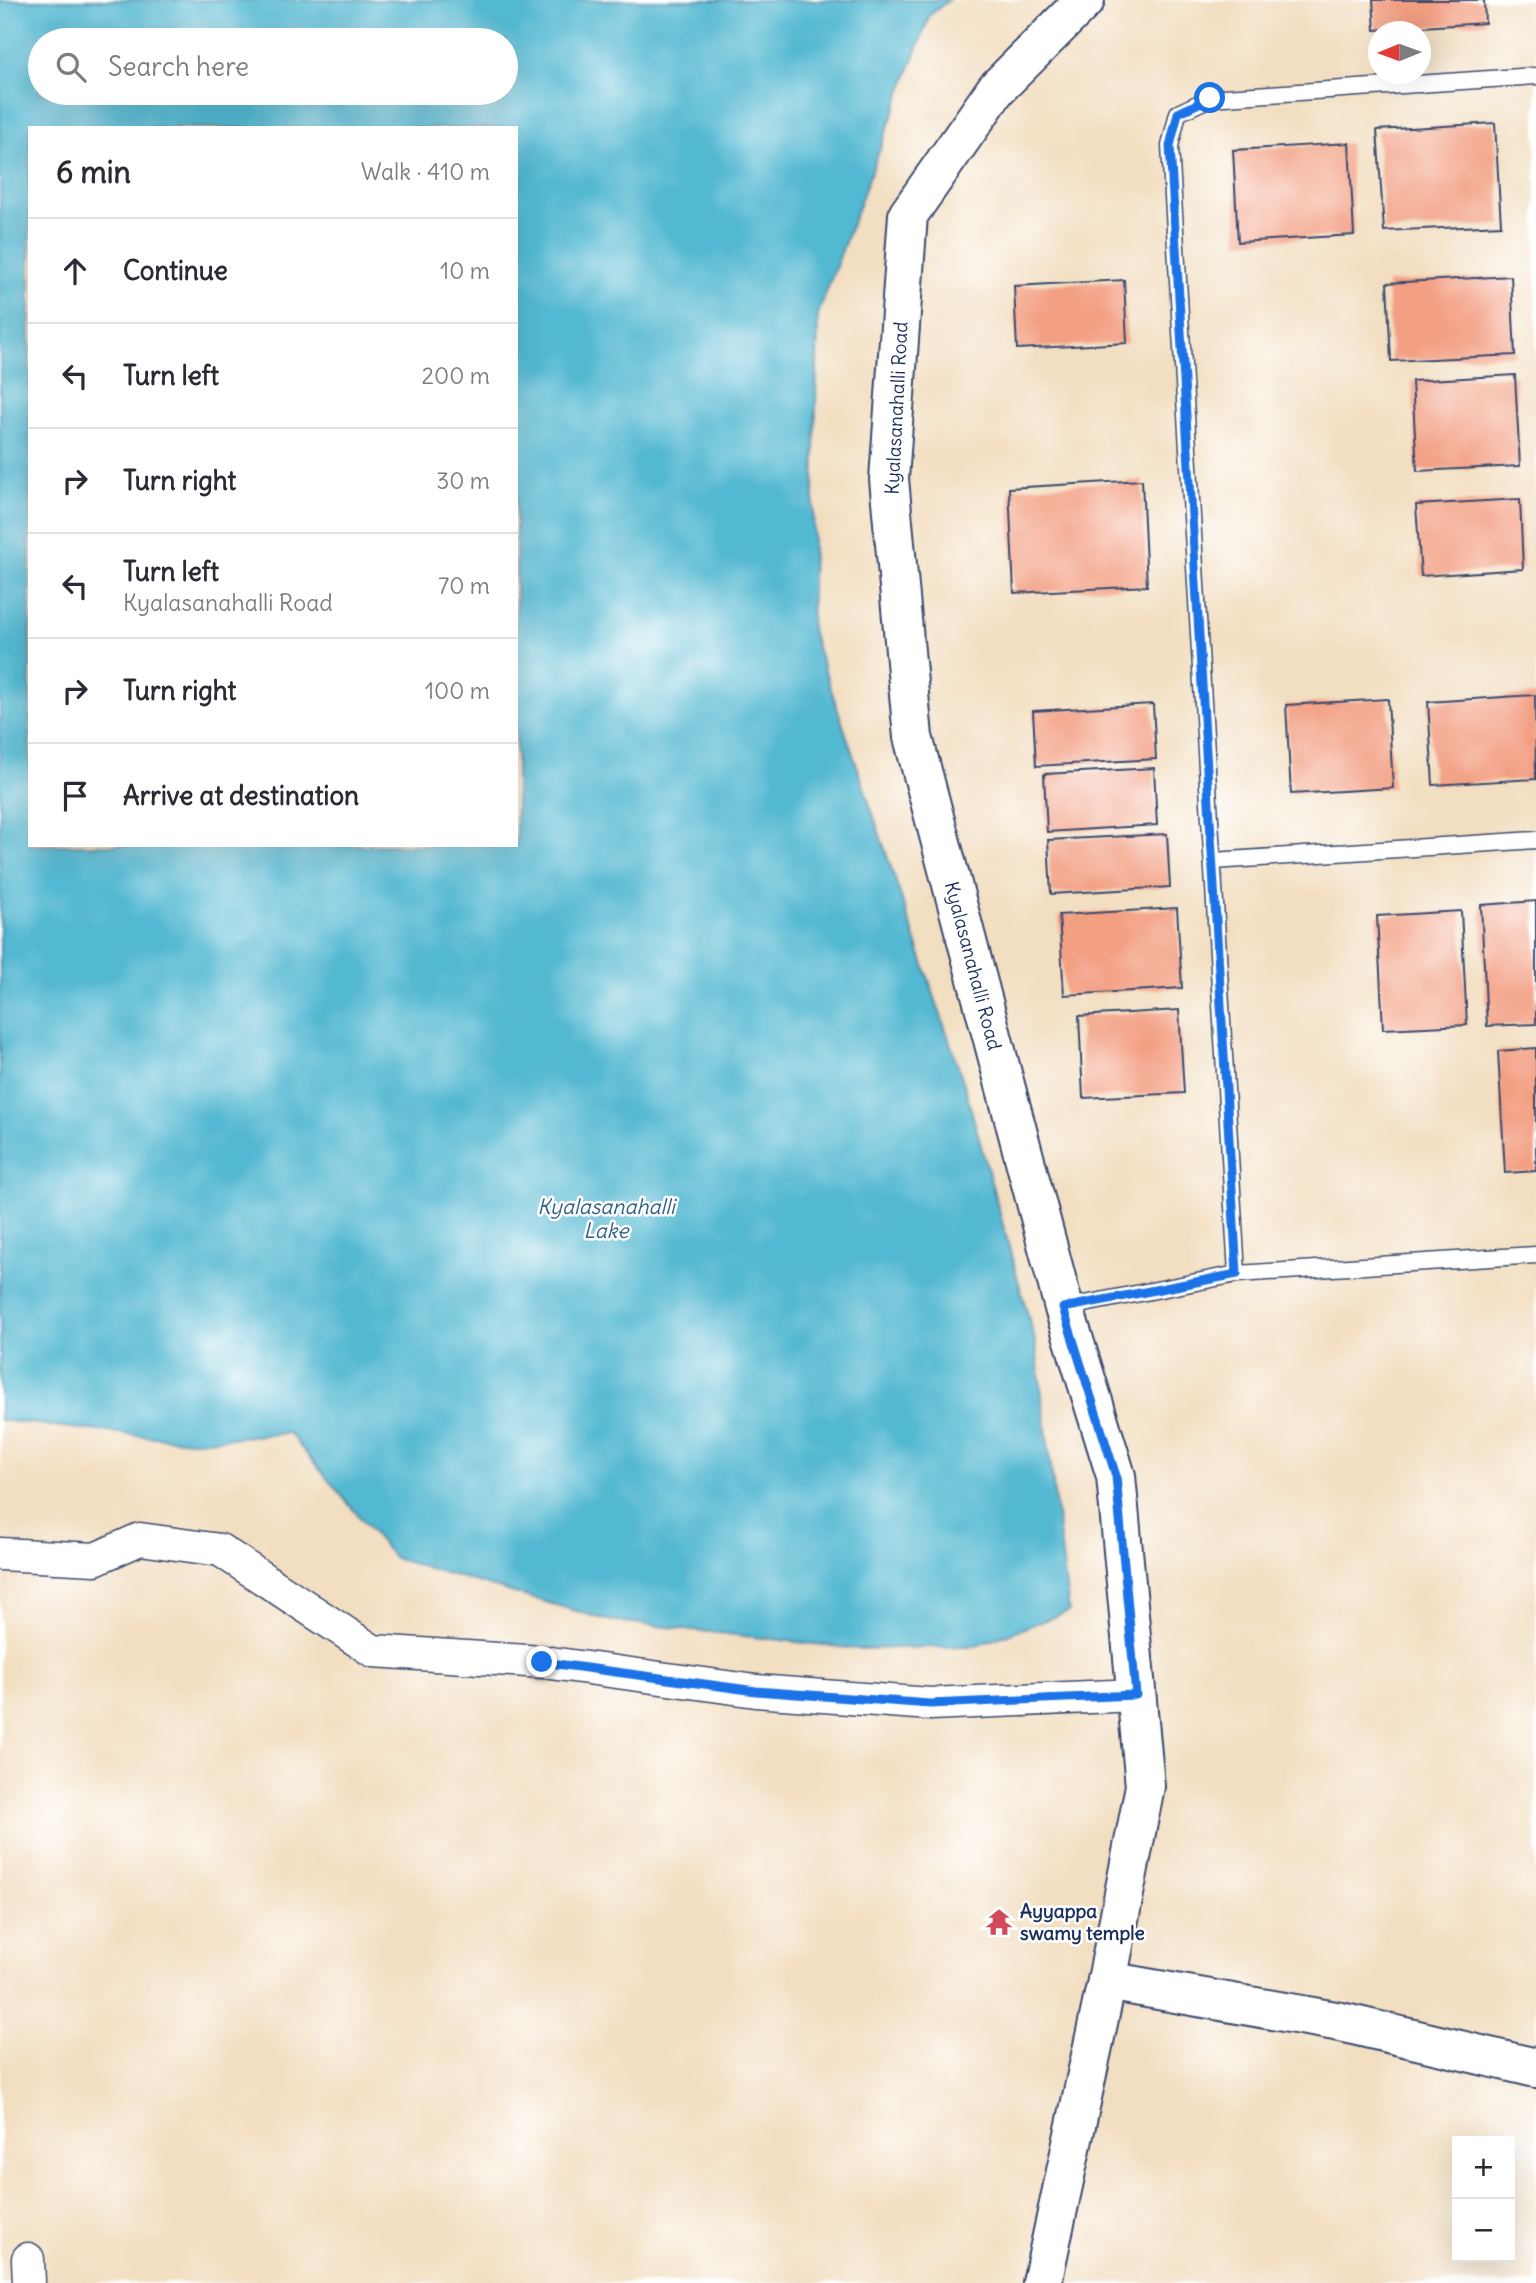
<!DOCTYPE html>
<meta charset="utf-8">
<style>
:root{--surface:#fff;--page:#f2f2f3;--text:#2b2b33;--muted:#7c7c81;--line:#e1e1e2}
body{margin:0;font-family:Delius,sans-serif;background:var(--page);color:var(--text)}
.controls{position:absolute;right:21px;bottom:21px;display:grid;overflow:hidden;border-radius:0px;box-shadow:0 7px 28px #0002}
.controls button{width:63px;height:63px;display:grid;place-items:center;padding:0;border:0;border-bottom:2px solid var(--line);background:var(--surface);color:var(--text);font:35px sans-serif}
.compass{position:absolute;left:1368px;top:21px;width:63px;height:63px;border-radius:50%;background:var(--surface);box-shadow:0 7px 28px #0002;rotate:269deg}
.stop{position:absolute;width:21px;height:21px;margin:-16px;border:5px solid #1a73e8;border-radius:50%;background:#fff}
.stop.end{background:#1a73e8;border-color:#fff;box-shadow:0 2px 7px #0008}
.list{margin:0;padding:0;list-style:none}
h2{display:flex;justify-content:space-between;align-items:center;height:91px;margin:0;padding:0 28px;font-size:30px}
h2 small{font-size:23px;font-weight:400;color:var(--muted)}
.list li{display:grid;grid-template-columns:46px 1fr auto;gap:21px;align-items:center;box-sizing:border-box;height:105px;padding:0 28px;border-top:2px solid var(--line)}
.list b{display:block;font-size:26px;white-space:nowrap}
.list p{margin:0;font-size:23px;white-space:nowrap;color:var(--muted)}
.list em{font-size:23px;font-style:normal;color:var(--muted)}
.icon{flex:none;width:38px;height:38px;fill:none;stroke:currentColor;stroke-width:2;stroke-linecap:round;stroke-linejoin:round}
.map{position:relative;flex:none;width:1536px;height:2283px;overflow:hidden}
.search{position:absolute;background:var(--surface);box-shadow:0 7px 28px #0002;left:28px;top:28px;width:490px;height:77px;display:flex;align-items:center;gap:18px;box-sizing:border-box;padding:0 24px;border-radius:38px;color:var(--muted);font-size:26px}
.panel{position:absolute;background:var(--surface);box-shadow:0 7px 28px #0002;left:28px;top:126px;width:490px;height:721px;border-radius:0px}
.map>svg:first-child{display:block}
.water{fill:#53b8d1;stroke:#377498;stroke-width:2;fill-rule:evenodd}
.building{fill:#f39f82}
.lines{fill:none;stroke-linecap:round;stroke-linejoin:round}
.service-casing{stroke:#3b496d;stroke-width:19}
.minor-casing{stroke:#3b496d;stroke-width:35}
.tertiary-casing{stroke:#3b496d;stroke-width:42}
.service{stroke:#fff;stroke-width:16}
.minor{stroke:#fff;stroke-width:32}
.tertiary{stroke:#fff;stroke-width:38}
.route{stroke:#1a73e8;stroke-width:9}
.labels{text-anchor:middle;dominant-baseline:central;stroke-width:5;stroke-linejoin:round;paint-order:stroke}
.street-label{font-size:19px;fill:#1b2f5e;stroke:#fff}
.poi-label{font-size:19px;font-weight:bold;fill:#1b2f5e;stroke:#fff;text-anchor:start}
.water-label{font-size:21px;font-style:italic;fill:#2f5f86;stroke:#fff}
</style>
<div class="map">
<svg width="1536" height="2283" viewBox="0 0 1536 2283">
<rect width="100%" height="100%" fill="#fff"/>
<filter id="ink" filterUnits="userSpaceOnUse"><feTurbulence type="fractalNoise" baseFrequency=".0143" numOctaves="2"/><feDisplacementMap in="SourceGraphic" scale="14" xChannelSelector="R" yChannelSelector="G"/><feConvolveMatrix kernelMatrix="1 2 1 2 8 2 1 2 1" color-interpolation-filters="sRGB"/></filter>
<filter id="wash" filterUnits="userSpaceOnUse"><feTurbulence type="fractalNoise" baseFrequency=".00686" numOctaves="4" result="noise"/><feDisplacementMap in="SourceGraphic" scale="28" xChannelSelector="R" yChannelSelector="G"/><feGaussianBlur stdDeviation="1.57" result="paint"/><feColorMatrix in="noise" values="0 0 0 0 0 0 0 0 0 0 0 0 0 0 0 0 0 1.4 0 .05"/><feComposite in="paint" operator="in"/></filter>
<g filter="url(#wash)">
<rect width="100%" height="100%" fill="#f2dec0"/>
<path class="water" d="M 0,0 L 949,0 L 930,15 L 818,314 L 811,630 L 964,1084 L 1035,1341 L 1069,1611 L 976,1646 L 857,1649 L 607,1620 L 394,1558 L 289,1433 L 191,1441 L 0,1420 ZM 40,40 L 506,40 L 506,93 L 40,93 ZM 30,128 L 516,128 L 516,845 L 30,845 Z"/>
<g id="blocks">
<g class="building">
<polygon points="1373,0 1484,0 1485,23 1375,30"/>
<polygon points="1495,123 1501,225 1384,231 1377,130"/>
<polygon points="1349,143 1354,235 1238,242 1233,150"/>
<polygon points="1511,276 1515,355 1391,361 1387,283"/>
<polygon points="1124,280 1127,343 1017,349 1014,286"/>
<polygon points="1515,375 1520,466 1417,471 1412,381"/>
<polygon points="1142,480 1147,586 1014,593 1009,488"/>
<polygon points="1520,499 1523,569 1421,576 1416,505"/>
<polygon points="1535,695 1536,779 1433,785 1428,702"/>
<polygon points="1388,699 1393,788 1291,794 1286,705"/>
<polygon points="1153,704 1156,759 1036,766 1033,711"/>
<polygon points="1154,768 1157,825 1047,832 1044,774"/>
<polygon points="1167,834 1170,887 1051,894 1048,840"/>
<polygon points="1536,901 1536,1024 1487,1026 1481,905"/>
<polygon points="1177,908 1182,988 1064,995 1059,915"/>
<polygon points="1461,911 1467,1025 1383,1029 1377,916"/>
<polygon points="1179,1010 1184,1093 1083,1098 1079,1016"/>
<polygon points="1536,1048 1536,1171 1505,1173 1498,1051"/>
</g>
</g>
</g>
<g filter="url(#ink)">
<use href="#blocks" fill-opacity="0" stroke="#3b496d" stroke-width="2"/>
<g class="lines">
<defs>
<g id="service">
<polyline points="1213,861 1536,840"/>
<polyline points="1237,1274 1536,1255"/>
<polyline points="1064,1308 1237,1274 1170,146 1178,113 1210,98 1536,76"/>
</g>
<g id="minor">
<polyline points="0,1554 95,1559 140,1539 220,1550 373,1651 543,1662 756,1691 930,1704 1137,1695"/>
<polyline points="28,2259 29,2283"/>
</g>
<g id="tertiary">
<path id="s1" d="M 1085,0 L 996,89 L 908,215 L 889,479 L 913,737 L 1064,1308 L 1116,1476 L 1145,1786 L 1107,1981"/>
<polyline points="1042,2283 1107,1981 1341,2022 1536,2068"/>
</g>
</defs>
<use href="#service" class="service-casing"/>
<use href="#minor" class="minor-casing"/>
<use href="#tertiary" class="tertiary-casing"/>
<use href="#service" class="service"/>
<use href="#minor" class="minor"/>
<use href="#tertiary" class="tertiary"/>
</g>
</g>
<g class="lines" filter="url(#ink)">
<polyline class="route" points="542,1662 756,1691 930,1704 1136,1695 1116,1476 1063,1308 1237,1274 1170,146 1178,113 1210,98"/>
</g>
<defs>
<symbol id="temple-bare" viewBox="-9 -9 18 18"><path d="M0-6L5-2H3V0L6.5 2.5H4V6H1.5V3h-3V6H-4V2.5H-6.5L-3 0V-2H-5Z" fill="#d1495b" stroke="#fff" stroke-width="2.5" paint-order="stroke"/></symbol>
</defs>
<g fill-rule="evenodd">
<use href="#temple-bare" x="980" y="1903" width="38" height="38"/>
</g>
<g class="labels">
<g class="street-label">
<text transform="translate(896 408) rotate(-87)">Kyalasanahalli Road</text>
<text stroke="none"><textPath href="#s1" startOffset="1040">Kyalasanahalli Road</textPath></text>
</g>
<g class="poi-label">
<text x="1020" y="1911">Ayyappa<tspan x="1020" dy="22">swamy temple</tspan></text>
</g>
<g class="water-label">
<text x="606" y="1206">Kyalasanahalli<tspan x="606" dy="24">Lake</tspan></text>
</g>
</g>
</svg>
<div class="controls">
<button>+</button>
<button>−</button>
</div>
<svg class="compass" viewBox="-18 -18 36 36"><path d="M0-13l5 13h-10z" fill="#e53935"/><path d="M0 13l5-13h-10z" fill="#7c7c81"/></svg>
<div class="stop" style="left:1210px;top:98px"></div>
<div class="stop end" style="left:542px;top:1662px"></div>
<div class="search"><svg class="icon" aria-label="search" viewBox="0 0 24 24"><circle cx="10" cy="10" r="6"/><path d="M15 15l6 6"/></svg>Search here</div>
<section class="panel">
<h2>6 min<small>Walk · 410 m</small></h2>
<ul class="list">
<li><svg class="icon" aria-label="ahead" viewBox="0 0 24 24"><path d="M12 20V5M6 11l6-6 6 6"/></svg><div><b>Continue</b></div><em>10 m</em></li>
<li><svg class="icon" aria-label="left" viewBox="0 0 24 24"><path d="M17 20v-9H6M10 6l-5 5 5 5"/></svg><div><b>Turn left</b></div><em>200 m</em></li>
<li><svg class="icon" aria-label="right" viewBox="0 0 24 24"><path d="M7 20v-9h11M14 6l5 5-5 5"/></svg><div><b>Turn right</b></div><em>30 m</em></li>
<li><svg class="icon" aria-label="left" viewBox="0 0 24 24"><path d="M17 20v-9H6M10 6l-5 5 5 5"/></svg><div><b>Turn left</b><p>Kyalasanahalli Road</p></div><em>70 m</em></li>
<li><svg class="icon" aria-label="right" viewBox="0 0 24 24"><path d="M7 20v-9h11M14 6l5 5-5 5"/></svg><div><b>Turn right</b></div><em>100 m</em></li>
<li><svg class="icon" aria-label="arrive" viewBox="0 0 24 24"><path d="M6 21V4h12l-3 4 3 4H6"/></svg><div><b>Arrive at destination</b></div></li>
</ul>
</section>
</div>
